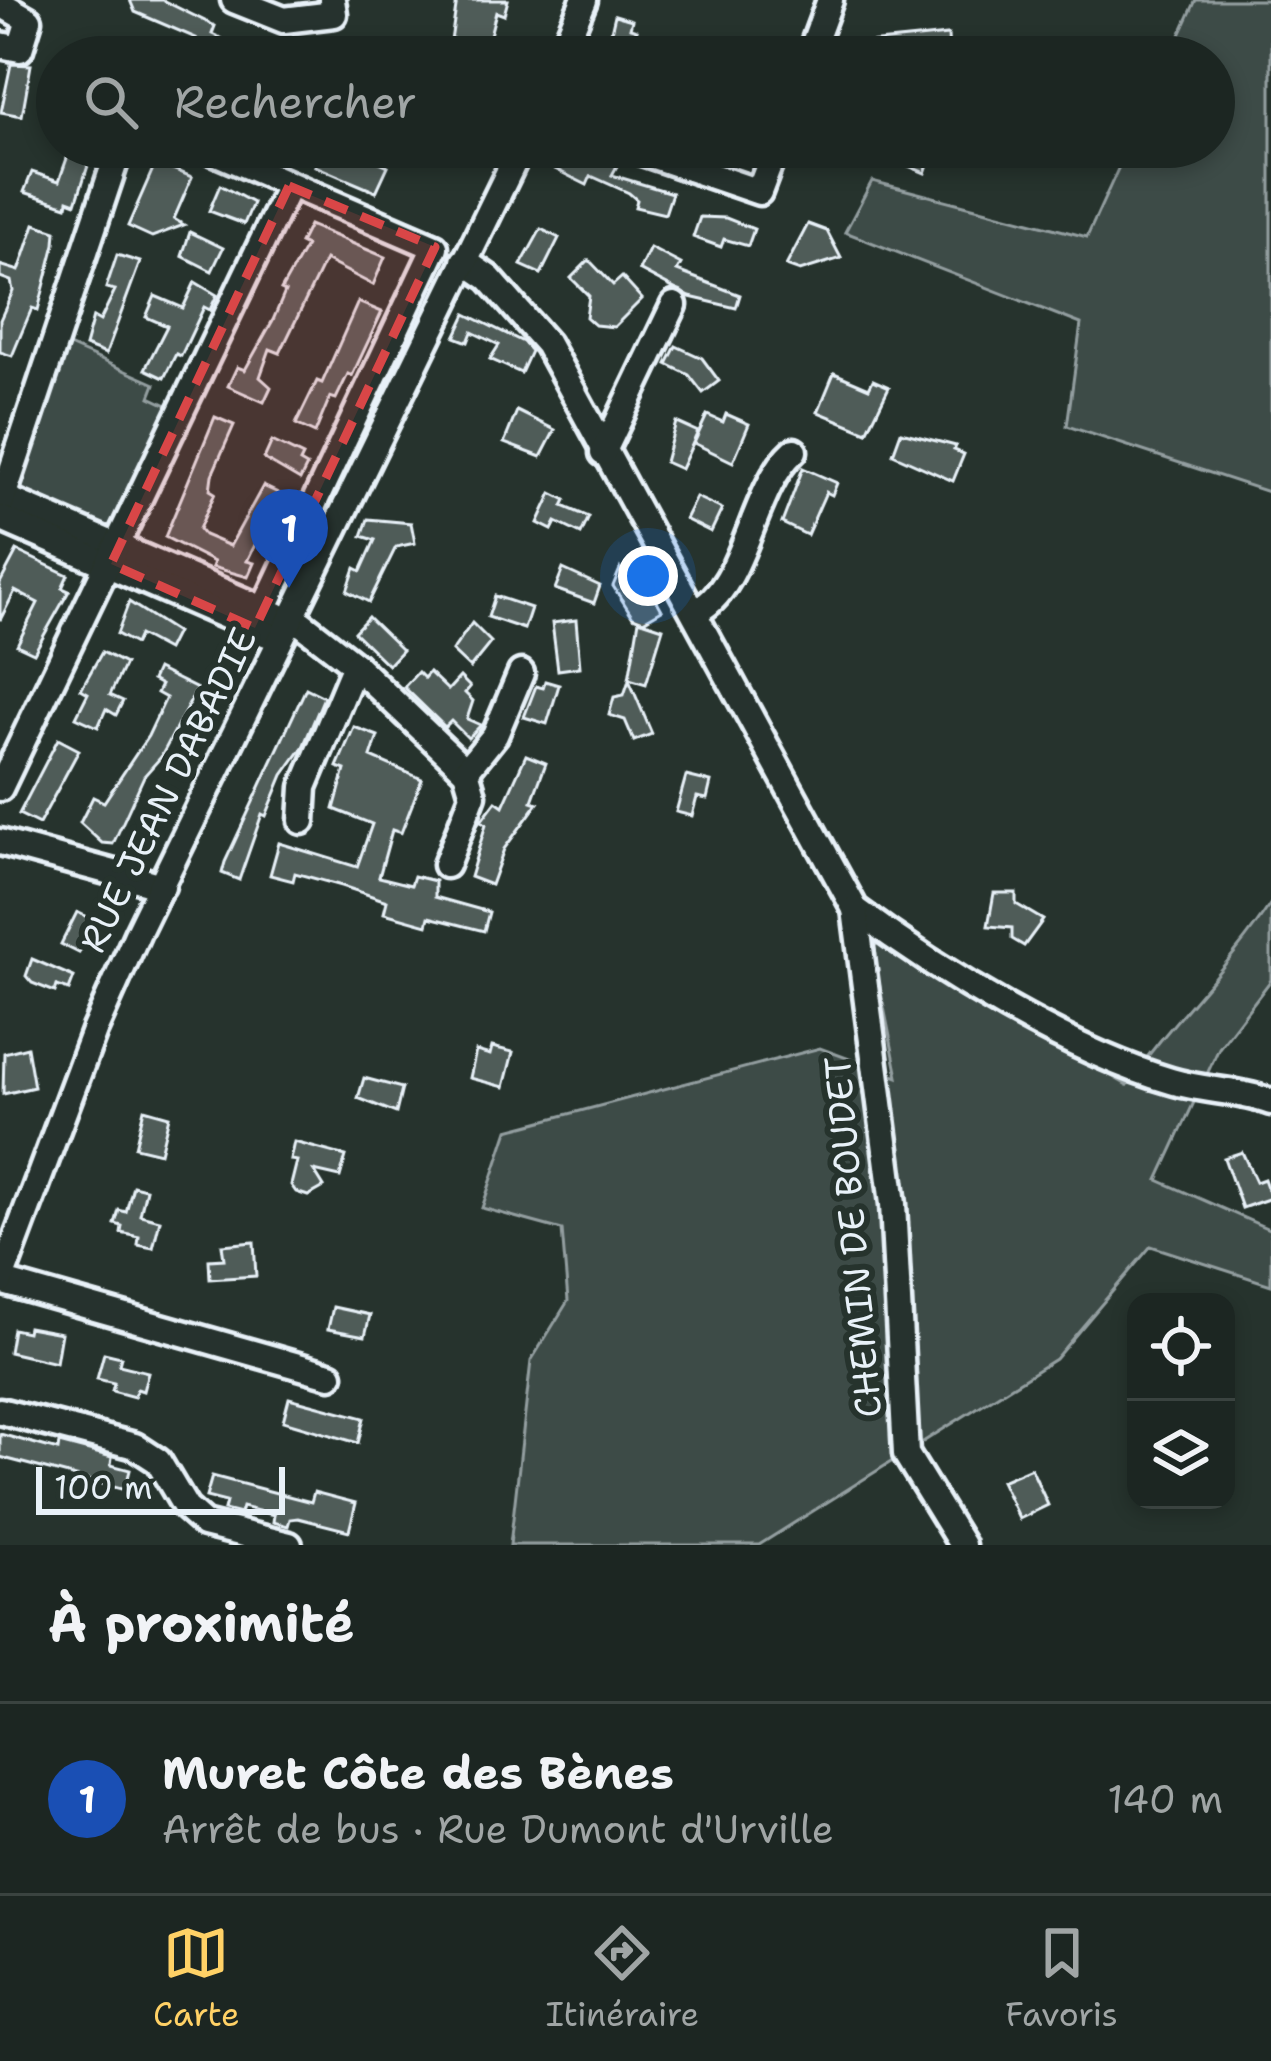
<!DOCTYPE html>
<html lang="fr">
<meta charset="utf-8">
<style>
:root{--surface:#1c2622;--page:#29322f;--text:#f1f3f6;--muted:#a0a5a5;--line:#3a4340;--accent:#ffd166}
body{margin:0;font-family:"Shantell Sans",sans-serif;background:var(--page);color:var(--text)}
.controls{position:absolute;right:36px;bottom:36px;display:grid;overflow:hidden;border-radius:24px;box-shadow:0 6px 18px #0003}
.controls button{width:108px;height:108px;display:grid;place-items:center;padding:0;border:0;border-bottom:3px solid var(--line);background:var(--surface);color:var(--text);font:60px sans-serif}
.scale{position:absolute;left:36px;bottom:30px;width:249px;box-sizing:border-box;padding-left:12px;border:6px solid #e8f1f8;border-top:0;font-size:33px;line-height:42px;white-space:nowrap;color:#e8f1f8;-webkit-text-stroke:9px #26332d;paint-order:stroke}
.you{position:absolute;left:648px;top:576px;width:42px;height:42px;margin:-30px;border:9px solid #fff;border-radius:50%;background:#1a73e8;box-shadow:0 0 0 18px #1a73e833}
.badge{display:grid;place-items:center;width:78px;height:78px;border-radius:50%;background:var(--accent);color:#fff;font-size:39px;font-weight:700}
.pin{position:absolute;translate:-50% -99px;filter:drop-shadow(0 3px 6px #0008)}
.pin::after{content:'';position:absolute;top:63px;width:42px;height:36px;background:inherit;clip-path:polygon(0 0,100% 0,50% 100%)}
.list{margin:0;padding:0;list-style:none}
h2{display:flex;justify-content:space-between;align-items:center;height:156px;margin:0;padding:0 48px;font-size:51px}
h2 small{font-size:39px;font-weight:400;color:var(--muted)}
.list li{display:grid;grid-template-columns:78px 1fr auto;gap:36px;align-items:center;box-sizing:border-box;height:192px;padding:0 48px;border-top:3px solid var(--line)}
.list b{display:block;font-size:45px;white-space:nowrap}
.list p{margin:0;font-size:39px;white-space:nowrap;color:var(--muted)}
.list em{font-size:39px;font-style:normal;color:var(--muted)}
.icon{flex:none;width:66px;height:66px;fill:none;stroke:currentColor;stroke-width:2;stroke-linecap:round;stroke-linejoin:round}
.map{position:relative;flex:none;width:1271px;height:1545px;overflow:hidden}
.search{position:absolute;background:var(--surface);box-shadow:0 6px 18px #0003;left:36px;right:36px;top:36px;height:132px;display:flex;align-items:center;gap:30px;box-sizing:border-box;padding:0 42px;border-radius:66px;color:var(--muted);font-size:45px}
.sheet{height:348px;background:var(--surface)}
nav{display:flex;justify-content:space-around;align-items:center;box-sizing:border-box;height:168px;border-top:3px solid var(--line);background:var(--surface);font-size:33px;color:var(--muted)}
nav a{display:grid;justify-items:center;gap:6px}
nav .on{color:var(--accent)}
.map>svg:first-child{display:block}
.green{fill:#3e4b47;stroke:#939ea0;stroke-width:3}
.building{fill:#505c59;stroke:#e8f1f8;stroke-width:3}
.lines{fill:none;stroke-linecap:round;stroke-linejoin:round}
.minor-casing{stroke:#e8f1f8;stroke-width:33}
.minor{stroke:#26332d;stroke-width:24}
.marked{fill:#d94647;fill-opacity:0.2;stroke:#d94647;stroke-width:9;stroke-dasharray:24 15;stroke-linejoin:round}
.labels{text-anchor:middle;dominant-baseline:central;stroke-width:12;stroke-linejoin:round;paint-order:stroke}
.street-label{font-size:36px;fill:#e8f1f8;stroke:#26332d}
</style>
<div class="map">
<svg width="1271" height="1545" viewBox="0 0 1271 1545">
<rect width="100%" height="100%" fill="#26332d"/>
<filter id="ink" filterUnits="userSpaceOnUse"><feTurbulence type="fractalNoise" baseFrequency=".00833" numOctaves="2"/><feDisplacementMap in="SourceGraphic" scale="24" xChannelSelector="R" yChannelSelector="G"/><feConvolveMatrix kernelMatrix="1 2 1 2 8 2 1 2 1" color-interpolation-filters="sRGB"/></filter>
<g filter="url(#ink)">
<g class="green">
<polygon points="1196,0 1271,0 1271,493 1067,426 1081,324 845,232 872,181 1087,237 1128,147 1214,147 1214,57 1170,57"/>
<path d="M 67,345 L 155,384 L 150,397 L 171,407 L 116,523 C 90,539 51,510 26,498 L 21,485 Z"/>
<path d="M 1271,903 L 1271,980 L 1219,1048 L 1158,1180 L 1271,1230 L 1271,1285 L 1151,1246 L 1055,1359 L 759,1545 L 510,1545 L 531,1361 L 568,1301 L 562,1230 L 482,1208 L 508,1130 L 820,1048 L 898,1077 L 870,937 L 1127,1085 C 1171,1020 1228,969 1271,903 Z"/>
</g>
<g class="building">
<polygon points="130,0 162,0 215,26 212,34 221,38 213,57 191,50 196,38 135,12"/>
<polygon points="457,0 508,0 504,15 496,12 489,39 498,41 494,54 451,41"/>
<polygon points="615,15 632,20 630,28 637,30 628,57 605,57"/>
<polygon points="948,35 949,57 857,57 868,43"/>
<polygon points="11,64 31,65 22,116 1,112"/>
<polygon points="71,147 94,147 76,203 68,200 67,206 24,192 32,172 59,181"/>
<polygon points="324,147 346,147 388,166 376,192 315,166"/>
<polygon points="557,147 579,156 582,149 617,166 612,175 672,193 665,214 635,207 637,200 629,193 591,176 587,185 549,166"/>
<polygon points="893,147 933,150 925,173 889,158"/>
<polygon points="156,162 192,177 174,219 184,225 152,237 128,226"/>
<polygon points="220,185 253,203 244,224 209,211"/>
<polygon points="700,217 726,218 754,229 748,246 724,239 721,247 693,237"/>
<polygon points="35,224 56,231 55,244 38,310 32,308 12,356 0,352 0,320 13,291 11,281 0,277 0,265 19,271"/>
<polygon points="808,224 827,231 841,258 800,271 786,266"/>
<polygon points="309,225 385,257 373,285 325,260 280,353 270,349 260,377 271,387 264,402 228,386 237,367 245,370 273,320 285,292 281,290 306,246 300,243"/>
<polygon points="541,229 559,238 541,274 521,265"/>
<polygon points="190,232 223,248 212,271 182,256"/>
<polygon points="650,248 681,264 677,271 740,295 736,308 690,297 639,270"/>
<polygon points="117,255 140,262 106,354 85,346 93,317 100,321 115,290 106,288"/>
<polygon points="589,260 613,285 622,277 642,299 614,327 595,325 586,317 589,296 571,278"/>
<polygon points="195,282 217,295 210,310 204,307 181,356 176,354 164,378 145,369 167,326 146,317 155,296 183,308"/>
<polygon points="358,302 382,312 352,376 348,374 336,399 330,397 315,433 296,424 317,381 322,383"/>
<polygon points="466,314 523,342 531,351 521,373 490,359 499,345 472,332 468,342 455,337"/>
<polygon points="676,346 702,358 719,381 703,393 689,375 667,364"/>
<polygon points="834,373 869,388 873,380 889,387 867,432 818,412"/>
<polygon points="517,411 555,430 541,457 504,443"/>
<polygon points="726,414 749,424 733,462 694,443 707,415 723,422"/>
<polygon points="215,417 234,425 212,475 210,490 215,493 199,529 204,535 230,546 263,486 280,494 247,561 254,563 248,577 212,567 214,562 165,537"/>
<polygon points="676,422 698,432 681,469 665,462"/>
<polygon points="901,432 956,446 954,450 964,454 953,481 893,454"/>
<polygon points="272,441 303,456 300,462 307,466 300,480 264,459"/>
<polygon points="803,468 837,483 832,495 826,492 807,535 782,523"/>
<polygon points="552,493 566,500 563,506 589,517 581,534 556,522 552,530 538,523"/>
<polygon points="696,497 722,509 711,532 685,519"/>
<polygon points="368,519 411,523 415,543 396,547 369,602 347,591 355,568 361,571 375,540 362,536"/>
<polygon points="17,551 68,575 62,588 69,591 34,653 17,645 38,603 15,591 0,620 0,583"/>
<polygon points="563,569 600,586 594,603 555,589"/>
<polygon points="620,569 626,581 641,572 662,610 643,621 633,617 613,586"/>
<polygon points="495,596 531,608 524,629 488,617"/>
<polygon points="129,602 176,632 167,650 139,635 135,644 117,634"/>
<polygon points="368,617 402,650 388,665 354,632"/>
<polygon points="576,620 580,667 558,670 552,623"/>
<polygon points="639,620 663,628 646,684 629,679"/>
<polygon points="472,623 491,642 470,668 452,651"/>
<polygon points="102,652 125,664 110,695 123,701 116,715 106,709 98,727 76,717 88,693 81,689"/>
<polygon points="157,669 197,689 161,757 144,776 113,844 102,843 80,823 93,797 104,802 148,736 166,698 157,693 161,685 152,680"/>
<polygon points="418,672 424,678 429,672 448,690 460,677 470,687 465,693 473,701 467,719 481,725 468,738 451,721 445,727 404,687"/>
<polygon points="629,680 652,734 634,741 625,720 609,715 614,697 624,695"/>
<polygon points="545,681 559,685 547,724 524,717 536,686 543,688"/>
<polygon points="306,688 324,697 303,747 283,775 266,816 262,814 239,880 222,873 225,862"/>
<polygon points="354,727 378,736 371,757 422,779 401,833 392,830 379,877 411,885 414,876 435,881 435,897 489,912 484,931 429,917 427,925 384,913 387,901 342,886 295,873 293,881 270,875 279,843 357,867 372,824 334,809 345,770 337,767"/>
<polygon points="58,739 79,750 39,824 19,814"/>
<polygon points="526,755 546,763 532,801 538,803 504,849 491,885 470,877 486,824 481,821 496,801 503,806"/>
<polygon points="686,776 711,782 707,799 697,797 692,816 676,812"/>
<polygon points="994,893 1016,893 1016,904 1043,920 1024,946 1012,939 1012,928 988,926"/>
<polygon points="77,912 97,922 79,953 61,944"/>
<polygon points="32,959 74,977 69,990 57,986 55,992 32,983 26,976"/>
<polygon points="27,1047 34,1087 3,1094 4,1053"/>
<polygon points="492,1047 513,1052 504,1087 470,1078 476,1051 490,1055"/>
<polygon points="364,1078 402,1088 396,1113 358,1098"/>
<polygon points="144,1109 169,1116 160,1153 135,1147"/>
<polygon points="294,1142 346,1156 340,1177 314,1171 324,1187 308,1196 296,1192 291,1185 297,1161 290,1160"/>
<polygon points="1242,1152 1256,1182 1264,1179 1271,1198 1242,1208 1224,1158"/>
<polygon points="133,1186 146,1189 140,1215 160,1220 153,1248 138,1245 139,1237 121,1233 122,1226 115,1224 119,1210 126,1212"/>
<polygon points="254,1242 256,1276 210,1279 209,1260 224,1259 222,1245"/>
<polygon points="333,1307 370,1315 365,1336 328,1329"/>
<polygon points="28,1327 61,1333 56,1363 9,1352 13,1329 27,1332"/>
<polygon points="104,1353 121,1357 119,1365 148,1372 143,1391 137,1389 134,1397 112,1391 114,1383 97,1379"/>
<polygon points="289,1398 364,1418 358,1443 283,1421"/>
<polygon points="0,1434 58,1450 59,1443 112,1457 111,1465 130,1470 125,1490 0,1457"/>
<polygon points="1031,1468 1048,1505 1019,1519 1001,1481"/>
<polygon points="212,1476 311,1502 314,1492 356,1503 349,1531 298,1518 290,1519 288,1526 273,1522 274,1515 242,1507 240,1514 224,1510 226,1502 206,1497"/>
</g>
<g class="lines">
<defs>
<g id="minor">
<polyline points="234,0 284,20 334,14 332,0"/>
<polyline points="0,45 20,49 29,20 1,4"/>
<polyline points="560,57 584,0"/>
<polyline points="809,57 830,0"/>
<polyline points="203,147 435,247 255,628"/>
<polyline points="627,147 759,192 776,147"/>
<path d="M 464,261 L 489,278 L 547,344 L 855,909 C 939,972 1071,1052 1171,1081 C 1204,1091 1239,1090 1271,1102"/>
<polyline points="603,453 674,305"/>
<polyline points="3,497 277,615"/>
<polyline points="0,506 120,147"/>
<polyline points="0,518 267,634"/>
<path d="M 695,612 C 747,588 750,490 794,451"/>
<polyline points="292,616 355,665 466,771 473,795 446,865"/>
<polyline points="466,771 495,735 521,673"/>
<polyline points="0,788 289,186"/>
<polyline points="302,821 304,787 355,665"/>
<polyline points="0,842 162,886"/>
<polyline points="855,909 893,1204 906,1454 962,1545"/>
<polyline points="0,1281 330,1375"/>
<polyline points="0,1282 94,1031 138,932 521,147"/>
<polyline points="0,1411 135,1446 158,1461 186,1508 204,1524 289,1545"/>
</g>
</defs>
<use href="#minor" class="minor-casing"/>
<use href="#minor" class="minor"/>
</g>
</g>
<path class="marked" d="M 289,186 L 435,247 L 255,628 L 111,564 Z"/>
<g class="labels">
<g class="street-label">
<text transform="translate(168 790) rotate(-64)">RUE JEAN DABADIE</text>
<text transform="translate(853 1237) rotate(-95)">CHEMIN DE BOUDET</text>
</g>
</g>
</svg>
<div class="controls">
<button><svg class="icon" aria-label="locate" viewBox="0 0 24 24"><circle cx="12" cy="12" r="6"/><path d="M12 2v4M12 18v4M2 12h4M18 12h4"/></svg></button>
<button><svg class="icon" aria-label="layers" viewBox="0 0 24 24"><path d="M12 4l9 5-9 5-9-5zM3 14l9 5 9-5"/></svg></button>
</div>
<div class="scale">100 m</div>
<div class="you"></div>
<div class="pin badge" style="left:289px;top:588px;background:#1a4fb4">1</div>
<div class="search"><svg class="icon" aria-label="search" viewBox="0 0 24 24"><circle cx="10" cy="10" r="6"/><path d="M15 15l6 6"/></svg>Rechercher</div>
</div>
<section class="sheet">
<h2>À proximité<small></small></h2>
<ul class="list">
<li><span class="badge" style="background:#1a4fb4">1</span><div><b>Muret Côte des Bènes</b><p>Arrêt de bus · Rue Dumont d'Urville</p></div><em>140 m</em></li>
</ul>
</section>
<nav>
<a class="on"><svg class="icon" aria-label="map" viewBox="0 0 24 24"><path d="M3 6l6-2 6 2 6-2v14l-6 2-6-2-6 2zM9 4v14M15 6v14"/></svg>Carte</a>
<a><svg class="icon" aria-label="directions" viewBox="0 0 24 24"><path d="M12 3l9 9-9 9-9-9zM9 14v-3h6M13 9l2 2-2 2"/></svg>Itinéraire</a>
<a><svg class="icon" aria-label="saved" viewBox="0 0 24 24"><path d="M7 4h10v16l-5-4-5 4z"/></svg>Favoris</a>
</nav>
